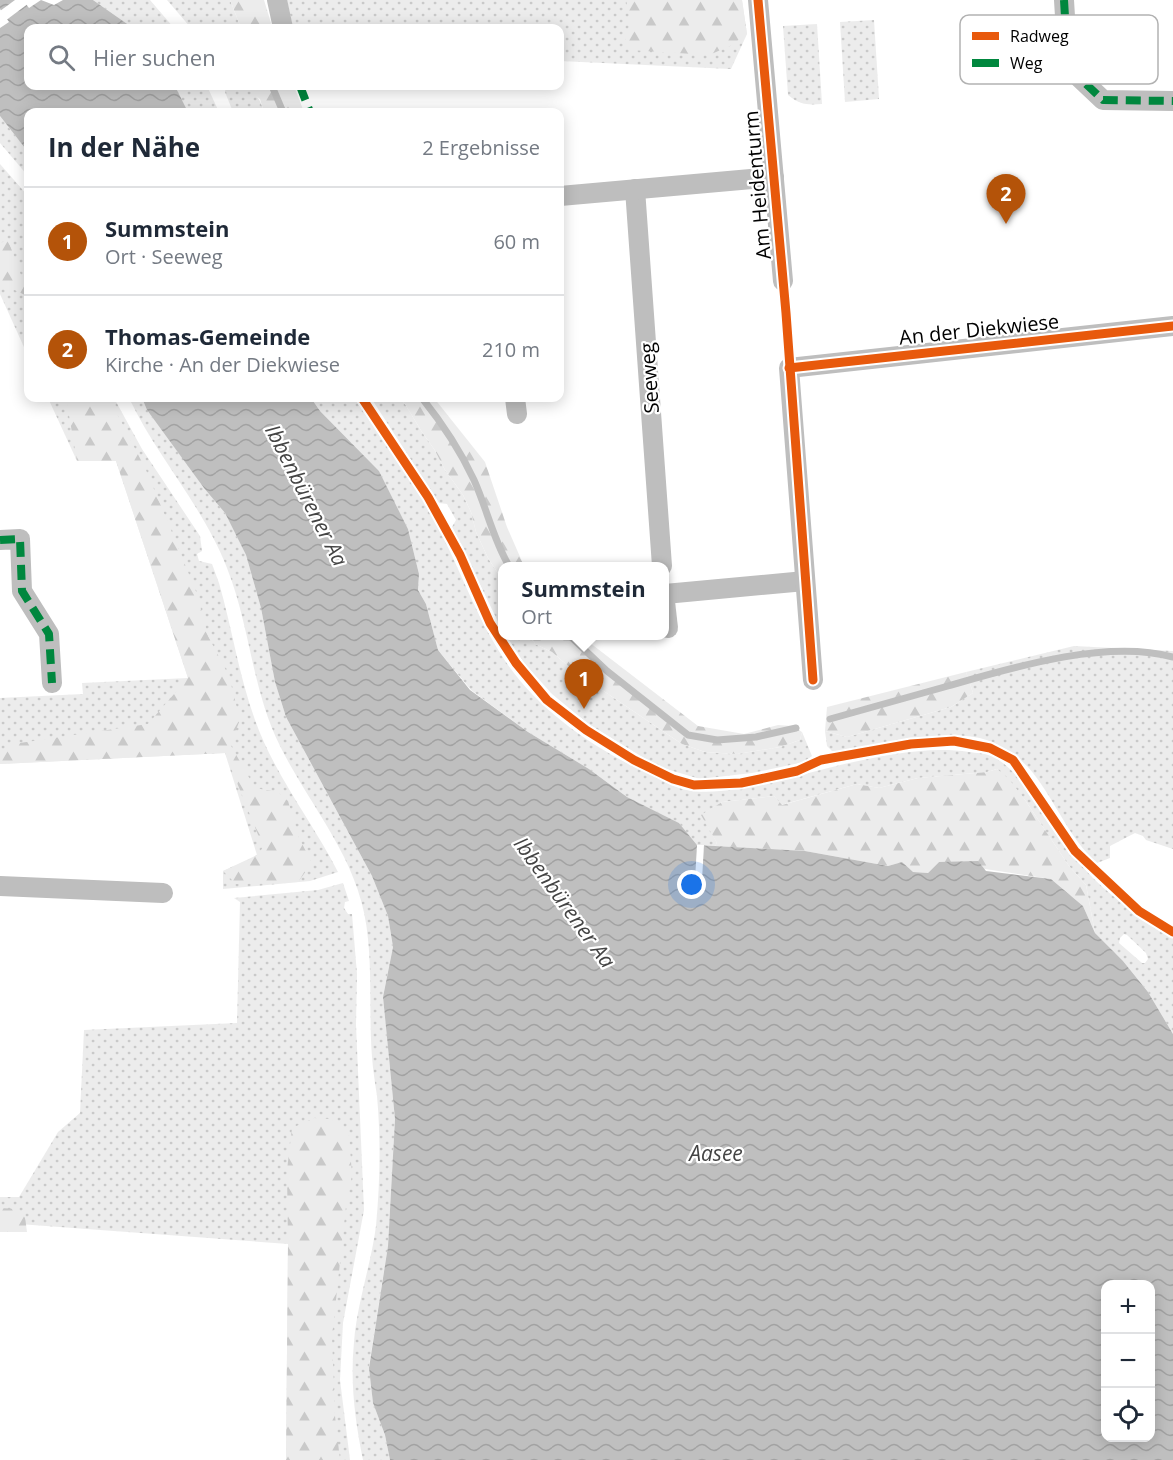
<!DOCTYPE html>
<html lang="de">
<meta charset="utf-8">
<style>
:root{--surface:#fff;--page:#f2f2f3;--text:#1f2937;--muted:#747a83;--line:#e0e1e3;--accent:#b45309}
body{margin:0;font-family:"Open Sans",sans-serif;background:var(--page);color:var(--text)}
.controls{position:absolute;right:18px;bottom:18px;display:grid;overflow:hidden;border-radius:12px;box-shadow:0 3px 15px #0003}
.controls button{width:54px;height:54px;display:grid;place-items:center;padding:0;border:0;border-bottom:2px solid var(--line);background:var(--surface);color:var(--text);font:30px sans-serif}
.you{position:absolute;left:692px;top:885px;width:21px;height:21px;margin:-15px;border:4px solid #fff;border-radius:50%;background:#1a73e8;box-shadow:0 0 0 9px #1a73e833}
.badge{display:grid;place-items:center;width:39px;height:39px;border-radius:50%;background:var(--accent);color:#fff;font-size:20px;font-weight:700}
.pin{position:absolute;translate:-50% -50px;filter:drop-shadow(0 2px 3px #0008)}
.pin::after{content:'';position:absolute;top:32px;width:21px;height:18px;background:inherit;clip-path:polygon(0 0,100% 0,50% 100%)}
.popup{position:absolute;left:498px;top:562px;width:171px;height:78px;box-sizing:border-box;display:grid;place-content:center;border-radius:12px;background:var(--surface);filter:drop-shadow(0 2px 4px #0005);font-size:20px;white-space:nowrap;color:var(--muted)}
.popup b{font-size:22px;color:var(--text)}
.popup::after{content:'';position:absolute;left:50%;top:100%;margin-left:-12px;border:12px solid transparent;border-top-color:var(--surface)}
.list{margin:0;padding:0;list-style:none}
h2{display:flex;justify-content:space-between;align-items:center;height:78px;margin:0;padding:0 24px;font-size:26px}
h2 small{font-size:20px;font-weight:400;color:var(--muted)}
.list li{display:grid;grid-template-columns:39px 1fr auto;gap:18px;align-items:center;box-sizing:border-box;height:108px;padding:0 24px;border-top:2px solid var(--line)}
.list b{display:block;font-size:22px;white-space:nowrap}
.list p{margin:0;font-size:20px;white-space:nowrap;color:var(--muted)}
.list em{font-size:20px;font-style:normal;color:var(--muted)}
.icon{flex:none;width:33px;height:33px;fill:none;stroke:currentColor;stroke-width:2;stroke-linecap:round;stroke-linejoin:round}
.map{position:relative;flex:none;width:1173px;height:1460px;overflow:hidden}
.search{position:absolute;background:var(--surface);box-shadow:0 3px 15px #0003;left:24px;top:24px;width:540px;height:66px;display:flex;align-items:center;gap:15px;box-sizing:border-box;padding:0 21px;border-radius:12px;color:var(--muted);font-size:22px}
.panel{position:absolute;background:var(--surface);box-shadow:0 3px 15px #0003;left:24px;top:108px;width:540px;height:294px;border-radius:12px}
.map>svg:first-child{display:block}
.green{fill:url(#green-dots);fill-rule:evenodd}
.forest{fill:url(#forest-firs)}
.water{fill:url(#water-waves);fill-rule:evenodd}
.pier{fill:#fff}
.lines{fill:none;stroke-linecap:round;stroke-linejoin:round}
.stream{stroke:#bfbfbf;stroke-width:7}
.street{stroke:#bebebe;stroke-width:20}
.quiet{stroke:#00873e;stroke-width:8;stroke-dasharray:15 8;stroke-linecap:butt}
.cycleway-casing{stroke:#fff;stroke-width:13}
.cycleway{stroke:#e8590c;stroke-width:9}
.labels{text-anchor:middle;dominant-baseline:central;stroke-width:4.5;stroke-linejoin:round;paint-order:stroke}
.street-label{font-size:20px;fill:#000;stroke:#fff}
.water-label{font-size:21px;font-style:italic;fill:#444;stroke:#fff}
.key{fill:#fff;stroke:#b2b2b2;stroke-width:1.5}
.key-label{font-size:16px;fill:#000}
</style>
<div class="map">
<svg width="1173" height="1460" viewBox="0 0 1173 1460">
<defs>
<pattern id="green-dots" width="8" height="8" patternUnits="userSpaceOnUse" patternTransform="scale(1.5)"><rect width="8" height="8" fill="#ececec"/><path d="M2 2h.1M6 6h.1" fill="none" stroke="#c9c9c9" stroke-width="1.8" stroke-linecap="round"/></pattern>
<pattern id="forest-firs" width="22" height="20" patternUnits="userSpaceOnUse" patternTransform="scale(1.5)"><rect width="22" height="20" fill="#ececec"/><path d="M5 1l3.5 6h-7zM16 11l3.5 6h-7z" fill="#c9c9c9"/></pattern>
<pattern id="water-waves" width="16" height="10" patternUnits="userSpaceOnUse" patternTransform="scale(1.5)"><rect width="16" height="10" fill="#bfbfbf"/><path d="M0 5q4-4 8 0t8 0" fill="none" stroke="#a2a2a2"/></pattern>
</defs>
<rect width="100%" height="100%" fill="#fff"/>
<g class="green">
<polygon points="93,0 150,0 174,28 133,28"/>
<polygon points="167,0 230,0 241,28 191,28"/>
<polygon points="287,0 742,0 747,34 731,69 560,61 560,28 293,28"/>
<polygon points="874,20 879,99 845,102 840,22"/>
<path d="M 817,24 L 822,104 C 807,105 800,105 788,95 L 783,26 Z"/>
<polygon points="175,86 207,86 219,112 188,112"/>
<path d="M 226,86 C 248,86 257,89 264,112 L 233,112 L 225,92 Z"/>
<polygon points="0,116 28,152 28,176 0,143"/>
<polygon points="0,164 28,196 28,356 0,294"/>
<path d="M 48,398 L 114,398 L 142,449 L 200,536 L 202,551 L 197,554 L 199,561 L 212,564 L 219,583 C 232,628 239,676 255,720 C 274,774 312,821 338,872 L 310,881 L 223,889 L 223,871 L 257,855 L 225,753 L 0,764 L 0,698 L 83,694 L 82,683 L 188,678 L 116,461 L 77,461 Z"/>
<path d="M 129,398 L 142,398 L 147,410 L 204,487 L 225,513 L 246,555 L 261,608 L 275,682 L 286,717 L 372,876 L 388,916 L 393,947 L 383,997 L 395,1119 L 388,1246 L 369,1366 L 373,1403 L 385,1435 L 390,1460 L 363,1460 C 355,1421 350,1382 354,1342 C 357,1303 371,1265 376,1226 C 380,1184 381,1139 377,1096 C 375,1083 373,1070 372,1057 C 369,1018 372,978 368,939 C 362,862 313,812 280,746 C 252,690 250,626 227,568 C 203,506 157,457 129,398 Z"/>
<path d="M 311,398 L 354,398 C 379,434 405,470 428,508 C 455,555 472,609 502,656 C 537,711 597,751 656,777 C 665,782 676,788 686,790 C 718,796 753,785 784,779 C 839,766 913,743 969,752 C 976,753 984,753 991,756 C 1017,767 1032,799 1048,822 C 1061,841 1077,861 1093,878 C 1116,901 1145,919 1173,936 L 1173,1034 L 1148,992 L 1123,961 L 1095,933 L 1086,885 L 1069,866 L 1025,800 L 997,769 L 987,772 L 918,778 L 879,788 L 857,784 L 781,805 L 774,796 L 722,802 L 702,815 L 717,843 L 715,846 L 697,845 L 679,823 L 627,797 L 589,769 L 528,732 L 471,690 L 438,650 L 426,604 L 418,590 L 419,574 L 408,529 L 379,471 L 320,411 ZM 1124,934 L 1127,935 L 1146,953 L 1148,959 L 1145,963 L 1142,963 L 1119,943 L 1120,938 Z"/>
<polygon points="371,398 400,398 405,404 422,432 434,449 445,470 463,495 471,512 476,532 488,558 503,581 503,632 452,527 456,520 447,504 439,503"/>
<polygon points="506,636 531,636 535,644 552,652 574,671 682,744 705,752 737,754 780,747 800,740 802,732 812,756 804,762 752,773 700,779 663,768 644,758 587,723 552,694 524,663"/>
<path d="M 1074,646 L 1173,651 L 1173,849 L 1146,840 L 1143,836 L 1135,833 L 1110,846 L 1110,858 L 1097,863 C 1069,838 1056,802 1033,773 C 1017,753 991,737 966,736 C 925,734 882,744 842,751 L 832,751 L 827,746 L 825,731 L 847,737 L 951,707 L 973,693 L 966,672 Z"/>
<polygon points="343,883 349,901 345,902 344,908 348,914 352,914 357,974 356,1025 364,1210 343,1323 340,1380 350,1460 286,1460 288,1244 19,1224 0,1227 0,1197 19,1197 58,1132 80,1113 84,1030 237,1023 240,902 234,898 318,890"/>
</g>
<g class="forest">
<polygon points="230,0 264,0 271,23 268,28 241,28"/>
<path d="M 626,0 L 742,0 L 747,34 L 730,46 L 709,55 L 630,50 L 625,38 C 632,26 629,13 626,0 Z"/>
<polygon points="243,86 294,86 304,112 264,112 260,99"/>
<polygon points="8,240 21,275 28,279 28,300 27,296 0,283 0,243"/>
<polygon points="66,398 109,398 146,470 169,525 197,594 208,636 229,676 240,720 230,744 255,788 278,792 288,801 299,838 312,863 298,882 236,884 223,871 257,856 263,847 225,753 0,764 0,759 13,744 148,724 188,678 116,461 77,461"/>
<polygon points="400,398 434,398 485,462 507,527 524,566 503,566 503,581 488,558 476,532 471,512 463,495 445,470 434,449 422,432 405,404"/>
<polygon points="531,636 581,636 698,726 744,734 778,725 792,726 802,732 800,740 780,747 737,754 705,752 682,744 574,671 552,652 535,644"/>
<polygon points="966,672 973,693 951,707 847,737 825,731 827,707"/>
<polygon points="997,769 1009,779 1025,800 1069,866 1086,885 1095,933 1083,906 1051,879 939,862 928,873 912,872 902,862 888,866 805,851 715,846 717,843 701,815 722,802 774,796 782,805 857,784 879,788 918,778 987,772"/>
<polygon points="314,1118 330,1119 349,1135 352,1175 346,1206 332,1337 335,1416 340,1460 286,1460 288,1244 287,1170 292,1128"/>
<polygon points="0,1208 17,1209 25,1217 27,1232 0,1232"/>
</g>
<g class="water">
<polygon points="0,0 23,0 29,8 41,0 54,5 63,0 93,0 133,28 28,28 28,86 175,86 188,112 28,112 28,152 0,116 0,28 9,22 0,9"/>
<path d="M 142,398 L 311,398 L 320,411 L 379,471 L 408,529 L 419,574 L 418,590 L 426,604 L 438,650 L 470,690 L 528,732 L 589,769 L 627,797 L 679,823 L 697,845 L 805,851 L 888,866 L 902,862 L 913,872 L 928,873 L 939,862 L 978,861 L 986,871 L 1051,879 L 1083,906 L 1095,933 L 1123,961 L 1148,992 L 1173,1034 L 1173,1460 L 390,1460 L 385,1435 L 373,1403 L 369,1368 L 388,1246 L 395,1119 L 383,997 L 393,947 L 388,916 L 372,876 L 286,717 L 275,682 L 261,608 L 246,555 L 225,513 L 204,488 L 147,410 ZM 1106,1284 L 1150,1284 L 1150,1438 L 1106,1438 Z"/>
</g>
<g class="pier">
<polygon points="15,0 27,0 29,3 5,21 0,11"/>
<polygon points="697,845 704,845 702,880 695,880"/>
</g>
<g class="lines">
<g class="stream">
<polyline points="272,86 283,112"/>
<path d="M 422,398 C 442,423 460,450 474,480 C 487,509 493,539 509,566"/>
<polyline points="570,636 607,671 688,735 717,740 756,737 796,728"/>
<path d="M 830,719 C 869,708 909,697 948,686 C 1014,667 1106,639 1173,657"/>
</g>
<g class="street">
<polyline points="277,0 283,28"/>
<polyline points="758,0 783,281"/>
<polyline points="1064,0 1068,67 1103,100 1173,101"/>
<polyline points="635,189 662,566"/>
<polyline points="560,196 774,177"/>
<polyline points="515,398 517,414"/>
<polyline points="0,540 20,539 22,591 49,634 52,683"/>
<polyline points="665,594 805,581"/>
<polyline points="665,602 668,628"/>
<polyline points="813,680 789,368 1173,326"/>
<polyline points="0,886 163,893"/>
</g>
<g class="quiet">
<polyline points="1064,0 1068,67 1103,100 1173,101"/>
<polyline points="300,86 310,112"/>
<polyline points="0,540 20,539 22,591 49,634 52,683"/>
</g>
<defs>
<g id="cycleway">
<polyline points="758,0 786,313 813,680"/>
<polyline points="789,368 1173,326"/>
<polyline points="362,398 428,497 460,555 490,623 516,663 547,700 586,730 634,760 673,779 694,785 741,783 797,771 821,760 911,744 954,741 990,748 1013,760 1075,851 1139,911 1173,932"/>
</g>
</defs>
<use href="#cycleway" class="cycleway-casing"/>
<use href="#cycleway" class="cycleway"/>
</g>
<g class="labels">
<g class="street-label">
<text transform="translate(757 185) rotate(-95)">Am Heidenturm</text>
<text transform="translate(979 329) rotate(-6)">An der Diekwiese</text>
<text transform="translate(649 378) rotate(-94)">Seeweg</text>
</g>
<g class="water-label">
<text transform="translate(307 495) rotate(63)">Ibbenbürener Aa</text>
<text transform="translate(565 902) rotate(54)">Ibbenbürener Aa</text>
<text x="716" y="1153">Aasee</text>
</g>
</g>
<rect x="960" y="15" width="198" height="69" rx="9" class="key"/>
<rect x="972" y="32" width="27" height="8" fill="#e8590c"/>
<rect x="972" y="59" width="27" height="8" fill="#00873e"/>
<g class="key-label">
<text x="1010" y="42">Radweg</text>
<text x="1010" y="69">Weg</text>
</g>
</svg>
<div class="controls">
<button>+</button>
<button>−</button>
<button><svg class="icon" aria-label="locate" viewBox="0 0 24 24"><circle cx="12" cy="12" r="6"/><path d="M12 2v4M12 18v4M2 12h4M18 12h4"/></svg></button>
</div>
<div class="you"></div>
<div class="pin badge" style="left:584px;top:709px">1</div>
<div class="popup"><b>Summstein</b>Ort</div>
<div class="pin badge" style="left:1006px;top:224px">2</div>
<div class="search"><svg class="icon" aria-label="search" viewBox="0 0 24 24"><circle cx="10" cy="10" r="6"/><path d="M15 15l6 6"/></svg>Hier suchen</div>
<section class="panel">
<h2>In der Nähe<small>2 Ergebnisse</small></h2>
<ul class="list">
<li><span class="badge">1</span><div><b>Summstein</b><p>Ort · Seeweg</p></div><em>60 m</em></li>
<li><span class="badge">2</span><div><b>Thomas-Gemeinde</b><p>Kirche · An der Diekwiese</p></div><em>210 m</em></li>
</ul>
</section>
</div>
